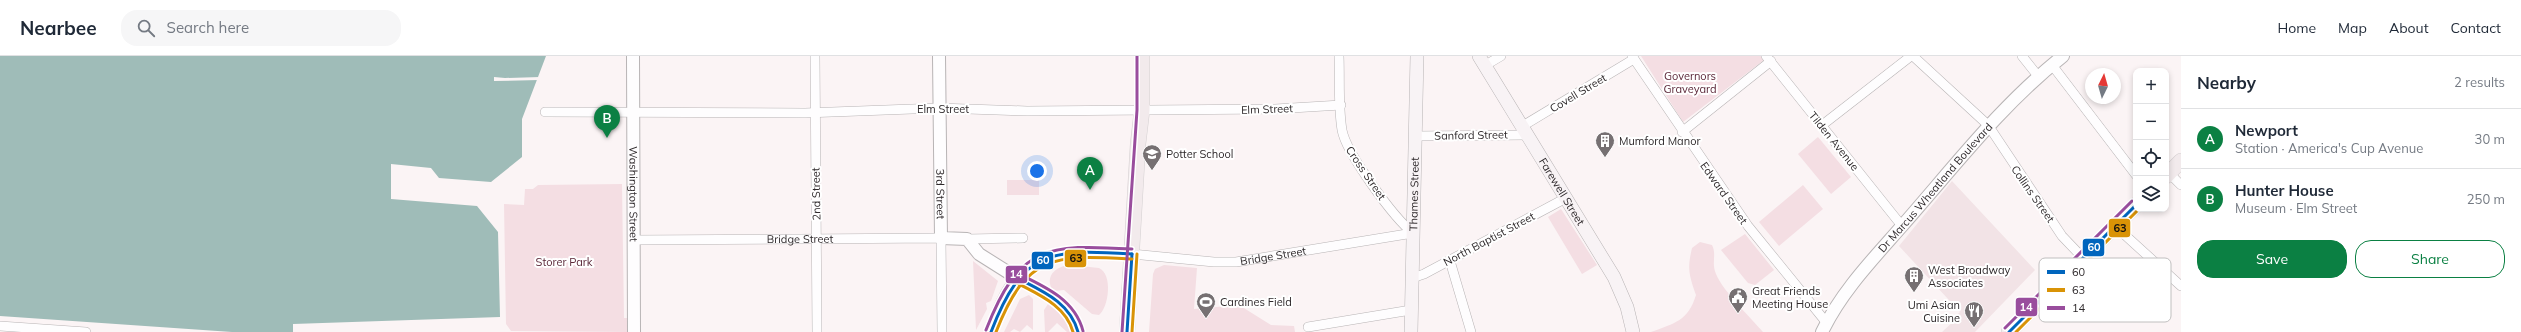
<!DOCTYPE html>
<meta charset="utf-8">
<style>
:root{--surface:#fff;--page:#f6f6f7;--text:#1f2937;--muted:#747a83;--line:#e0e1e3;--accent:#0b8043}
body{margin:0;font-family:Mulish,sans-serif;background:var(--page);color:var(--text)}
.controls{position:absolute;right:12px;top:12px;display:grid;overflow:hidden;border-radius:8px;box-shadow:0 2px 6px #0003}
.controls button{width:36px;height:36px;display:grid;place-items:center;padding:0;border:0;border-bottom:1px solid var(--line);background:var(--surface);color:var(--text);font:20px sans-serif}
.compass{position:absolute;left:2085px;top:12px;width:36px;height:36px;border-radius:50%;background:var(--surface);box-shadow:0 2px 6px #0003;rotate:5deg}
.you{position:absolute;left:1037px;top:115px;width:14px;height:14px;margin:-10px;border:3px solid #fff;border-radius:50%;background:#1a73e8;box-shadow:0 0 0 6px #1a73e833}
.badge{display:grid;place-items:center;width:26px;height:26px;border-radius:50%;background:var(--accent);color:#fff;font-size:13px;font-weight:700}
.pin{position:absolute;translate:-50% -33px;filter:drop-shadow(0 1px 2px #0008)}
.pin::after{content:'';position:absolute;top:21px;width:14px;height:12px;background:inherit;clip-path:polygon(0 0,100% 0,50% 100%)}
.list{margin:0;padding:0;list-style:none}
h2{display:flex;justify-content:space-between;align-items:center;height:52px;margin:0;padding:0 16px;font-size:17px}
h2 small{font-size:13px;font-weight:400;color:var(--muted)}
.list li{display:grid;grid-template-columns:26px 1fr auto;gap:12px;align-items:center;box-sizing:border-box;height:60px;padding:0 16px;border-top:1px solid var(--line)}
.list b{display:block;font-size:15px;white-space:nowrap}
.list p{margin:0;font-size:13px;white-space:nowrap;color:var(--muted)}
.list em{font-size:13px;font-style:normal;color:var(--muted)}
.actions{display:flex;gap:8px;padding:12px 16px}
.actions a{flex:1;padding:9px 0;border:1px solid var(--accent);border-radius:16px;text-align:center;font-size:14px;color:var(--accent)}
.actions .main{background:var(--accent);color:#fff}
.icon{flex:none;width:22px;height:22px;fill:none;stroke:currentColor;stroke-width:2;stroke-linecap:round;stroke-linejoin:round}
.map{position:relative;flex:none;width:2181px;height:276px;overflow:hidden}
header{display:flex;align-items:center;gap:24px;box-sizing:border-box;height:56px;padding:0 20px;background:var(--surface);border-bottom:1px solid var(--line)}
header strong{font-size:19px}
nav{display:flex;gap:22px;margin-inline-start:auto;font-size:14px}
.search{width:280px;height:36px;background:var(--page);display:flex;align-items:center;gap:10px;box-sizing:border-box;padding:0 14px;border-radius:16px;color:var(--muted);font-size:15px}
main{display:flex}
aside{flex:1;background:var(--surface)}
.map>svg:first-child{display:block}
.built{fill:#f2e3e6}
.green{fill:#f4dee3}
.water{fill:#9fbcb8}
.pier{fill:#fbf4f5}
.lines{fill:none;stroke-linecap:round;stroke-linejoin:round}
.minor-casing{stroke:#b8b4b5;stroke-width:10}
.tertiary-casing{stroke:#b8b4b5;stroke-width:14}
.secondary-casing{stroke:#b8b4b5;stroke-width:14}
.primary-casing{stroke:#d4d0d1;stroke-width:16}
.minor{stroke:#fefdfe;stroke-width:9}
.tertiary{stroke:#fefdfe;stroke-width:12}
.secondary{stroke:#f8f3f5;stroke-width:13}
.primary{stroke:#f2eaec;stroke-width:15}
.bus-1-casing{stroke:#fff;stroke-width:6}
.bus-2-casing{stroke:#fff;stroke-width:6}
.bus-3-casing{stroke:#fff;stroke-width:6}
.bus-1{stroke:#0065bd;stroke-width:3}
.bus-2{stroke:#d99306;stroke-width:3}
.bus-3{stroke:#994d9d;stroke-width:3}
.labels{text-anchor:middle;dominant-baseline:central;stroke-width:4;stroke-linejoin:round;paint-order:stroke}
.park-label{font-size:11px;fill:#5b2839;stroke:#fff}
.street-label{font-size:11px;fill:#2e292b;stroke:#fff}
.poi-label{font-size:11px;fill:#2e292b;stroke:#fff;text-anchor:start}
.key{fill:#fff;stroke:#c0bfbf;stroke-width:1}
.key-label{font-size:11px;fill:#2e292b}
.line-badge{stroke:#fff;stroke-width:1.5}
.badge-label{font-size:11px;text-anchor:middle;font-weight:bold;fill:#fff}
.pale-badge-label{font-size:11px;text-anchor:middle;font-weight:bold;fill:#111}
</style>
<header>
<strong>Nearbee</strong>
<div class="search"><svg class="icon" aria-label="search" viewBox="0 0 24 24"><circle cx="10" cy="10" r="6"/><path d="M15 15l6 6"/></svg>Search here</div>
<nav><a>Home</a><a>Map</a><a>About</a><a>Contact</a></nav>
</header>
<main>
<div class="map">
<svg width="2181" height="276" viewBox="0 0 2181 276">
<rect width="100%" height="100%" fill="#fbf4f5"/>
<polygon class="built" points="1952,125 2035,214 1975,276 1942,276 1956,263 1955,261 1960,256 1899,190"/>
<g class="green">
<polygon points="1641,0 1761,0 1764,4 1683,66"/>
<polygon points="1818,81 1851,121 1831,138 1798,98"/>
<rect x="1007" y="124" width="32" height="15"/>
<polygon points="622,128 624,262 628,262 628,276 511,275 506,268 504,148 524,149 525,133 533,133 538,129"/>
<polygon points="1803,129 1823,153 1779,190 1759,166"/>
<polygon points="1561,153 1597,209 1582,218 1548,161"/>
<polygon points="1745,178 1774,214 1755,229 1748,227 1721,194"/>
<path d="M 1700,186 L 1712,189 C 1717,199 1711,207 1716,218 C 1723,235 1750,261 1763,276 L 1651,276 C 1675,267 1688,265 1696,239 C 1689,219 1687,213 1692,192 Z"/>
<polygon points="973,205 998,225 991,245 986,247 987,253 976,274"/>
<path d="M 1070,209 L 1099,212 C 1113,218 1109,251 1099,259 L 1092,258 L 1064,234 L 1053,235 C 1044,220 1056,210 1070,209 Z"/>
<polygon points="1164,209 1197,212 1194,253 1239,249 1271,269 1294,270 1295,276 1149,276 1153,218 1155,213"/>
<polygon points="1029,239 1033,243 1033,274 1027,269 1020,276 1014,273 1010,276 1004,276 1020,243"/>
<polygon points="1048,248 1070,265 1071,276 1067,276 1057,267 1048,276 1045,276 1044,254"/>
</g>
<polygon class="water" points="0,0 546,0 522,63 522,101 491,126 439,122 431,112 391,108 391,143 477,150 498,176 500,261 293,268 293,276 0,276"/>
<g class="pier">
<polygon points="494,21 505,22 540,21 539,24 494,25"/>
<polygon points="0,260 232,276 0,276"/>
</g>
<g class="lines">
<defs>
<g id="minor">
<polyline points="815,0 817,276"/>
<path d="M 1339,0 C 1340,24 1338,50 1342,74 C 1346,97 1394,162 1413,177"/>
<polyline points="1632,0 1748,170 1826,266"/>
<polyline points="1766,0 1902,170"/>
<polyline points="1913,0 1988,69 2062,180 2083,202"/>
<polyline points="2022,0 2038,20"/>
<polyline points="2052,9 2136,119"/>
<polyline points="1484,10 1501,0"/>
<polyline points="545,56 805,57 939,52 1027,55 1275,53 1341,49"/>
<polyline points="1821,70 1911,0"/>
<polyline points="1521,71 1634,3"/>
<polyline points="1682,76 1771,5"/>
<polyline points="1415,80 1527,79"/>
<polyline points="2169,117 2181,129"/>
<polyline points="2115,170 2181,230"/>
<polyline points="967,183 1023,182"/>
<path id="s1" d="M 633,184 L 941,182 L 942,276"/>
<path id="s2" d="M 1132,198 L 1214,206 L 1236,206 L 1413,177"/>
<polyline points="1450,205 1471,276"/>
<polyline points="1412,222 1424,218 1566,142"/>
<polyline points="0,270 86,276"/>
<polyline points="1308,271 1411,254"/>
</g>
<g id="tertiary">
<path id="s3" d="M 633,0 L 634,276"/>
<path id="s4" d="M 939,0 L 941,182 L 967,183 L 979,198 L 1017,222"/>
<path d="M 991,276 C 1018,192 1054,193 1132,198"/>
<path id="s5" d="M 1822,276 C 1841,236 1873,203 1902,170 C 1954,111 2001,49 2063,0"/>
</g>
<g id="secondary">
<path id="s6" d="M 1479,0 L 1614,221 L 1627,251 L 1633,276"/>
<path id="s7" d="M 1411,276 L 1417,0"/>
</g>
<g id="primary">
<polyline points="2166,120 2181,105"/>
<polyline points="1127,276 1138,88 1142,54 1142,0"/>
<polyline points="2009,276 2136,149"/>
</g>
</defs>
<use href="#minor" class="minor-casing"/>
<use href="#tertiary" class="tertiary-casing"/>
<use href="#secondary" class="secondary-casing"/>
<use href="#primary" class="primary-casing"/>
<use href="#minor" class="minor"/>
<use href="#tertiary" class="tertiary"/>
<use href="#secondary" class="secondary"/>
<use href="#primary" class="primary"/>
<defs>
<g id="bus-1">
<path d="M 1017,222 C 1042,235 1070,246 1078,276"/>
<path d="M 991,276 C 1023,193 1050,193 1132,198"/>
<polyline points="1127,276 1132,198"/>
<polyline points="2009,276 2136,149"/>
</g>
<g id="bus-2">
<path d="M 1015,226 C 1037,238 1066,249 1073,276"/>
<path d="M 996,276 C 1027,197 1054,199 1132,203"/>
<polyline points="1132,276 1137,198"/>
<polyline points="2016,276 2139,153"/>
</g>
<g id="bus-3">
<path d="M 1019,218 C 1046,231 1075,244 1083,275"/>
<polyline points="2005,272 2132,145"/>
<path d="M 986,274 C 1019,189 1047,188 1132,193"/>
<polyline points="1122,276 1137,54 1137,0"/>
</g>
</defs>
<use href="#bus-1" class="bus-1-casing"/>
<use href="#bus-2" class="bus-2-casing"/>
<use href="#bus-3" class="bus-3-casing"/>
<use href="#bus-1" class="bus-1"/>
<use href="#bus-2" class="bus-2"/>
<use href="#bus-3" class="bus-3"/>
</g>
<defs>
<symbol id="building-pin" viewBox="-11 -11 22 30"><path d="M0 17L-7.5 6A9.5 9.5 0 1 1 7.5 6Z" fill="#767072" stroke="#fff"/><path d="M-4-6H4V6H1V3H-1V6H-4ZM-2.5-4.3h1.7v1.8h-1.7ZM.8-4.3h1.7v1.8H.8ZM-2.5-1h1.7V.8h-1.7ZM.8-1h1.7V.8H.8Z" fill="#fff"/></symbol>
<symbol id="school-pin" viewBox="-11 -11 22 30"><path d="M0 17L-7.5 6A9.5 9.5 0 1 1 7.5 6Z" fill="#767072" stroke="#fff"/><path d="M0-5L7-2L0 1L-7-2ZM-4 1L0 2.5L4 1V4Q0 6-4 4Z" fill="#fff"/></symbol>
<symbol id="civic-pin" viewBox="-11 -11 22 30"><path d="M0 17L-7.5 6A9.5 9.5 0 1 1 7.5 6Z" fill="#767072" stroke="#fff"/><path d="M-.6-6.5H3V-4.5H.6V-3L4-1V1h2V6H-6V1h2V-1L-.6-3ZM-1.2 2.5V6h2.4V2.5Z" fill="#fff"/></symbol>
<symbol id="stadium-pin" viewBox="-11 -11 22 30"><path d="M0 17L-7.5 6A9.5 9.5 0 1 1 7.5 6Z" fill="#767072" stroke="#fff"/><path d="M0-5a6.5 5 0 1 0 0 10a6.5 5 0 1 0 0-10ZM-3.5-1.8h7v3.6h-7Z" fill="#fff"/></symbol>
<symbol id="restaurant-pin" viewBox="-11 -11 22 30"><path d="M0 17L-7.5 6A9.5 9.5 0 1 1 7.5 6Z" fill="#767072" stroke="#fff"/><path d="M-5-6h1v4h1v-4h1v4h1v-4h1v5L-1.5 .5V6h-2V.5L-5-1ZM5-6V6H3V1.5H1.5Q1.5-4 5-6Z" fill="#fff"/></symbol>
</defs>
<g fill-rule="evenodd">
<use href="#building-pin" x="1594" y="74" width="22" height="30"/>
<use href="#school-pin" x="1141" y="87" width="22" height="30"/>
<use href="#building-pin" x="1903" y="209" width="22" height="30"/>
<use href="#civic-pin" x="1727" y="230" width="22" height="30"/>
<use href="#stadium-pin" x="1195" y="235" width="22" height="30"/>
<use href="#restaurant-pin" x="1963" y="244" width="22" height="30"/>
</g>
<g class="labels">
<g class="park-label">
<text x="1690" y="20">Governors<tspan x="1690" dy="13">Graveyard</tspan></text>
<text x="564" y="206">Storer Park</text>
</g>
<g class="street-label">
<text transform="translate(1578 37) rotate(-31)">Covell Street</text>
<text x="943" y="53">Elm Street</text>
<text transform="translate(1267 53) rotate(-2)">Elm Street</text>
<text transform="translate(1471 79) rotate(-1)">Sanford Street</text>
<text transform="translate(1834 85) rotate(51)">Tilden Avenue</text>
<text transform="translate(1366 117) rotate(56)">Cross Street</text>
<text stroke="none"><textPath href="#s5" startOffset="184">Dr Marcus Wheatland Boulevard</textPath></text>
<text stroke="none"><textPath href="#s6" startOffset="159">Farewell Street</textPath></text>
<text transform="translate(1724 137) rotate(55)">Edward Street</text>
<text stroke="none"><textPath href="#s3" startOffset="138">Washington Street</textPath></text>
<text transform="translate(816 138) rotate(-91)">2nd Street</text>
<text stroke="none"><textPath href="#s4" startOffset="138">3rd Street</textPath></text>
<text stroke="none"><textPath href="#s7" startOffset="138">Thames Street</textPath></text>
<text transform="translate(2033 138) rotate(55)">Collins Street</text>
<text stroke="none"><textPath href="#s1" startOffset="167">Bridge Street</textPath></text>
<text transform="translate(1489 183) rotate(-28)">North Baptist Street</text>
<text stroke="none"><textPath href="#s2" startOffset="142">Bridge Street</textPath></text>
</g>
<g class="poi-label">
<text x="1619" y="85">Mumford Manor</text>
<text x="1166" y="98">Potter School</text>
<text x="1928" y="214">West Broadway<tspan x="1928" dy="13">Associates</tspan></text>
<text x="1752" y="235">Great Friends<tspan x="1752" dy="13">Meeting House</tspan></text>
<text x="1220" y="246">Cardines Field</text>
<text x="1960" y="249" text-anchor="end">Umi Asian<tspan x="1960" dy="13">Cuisine</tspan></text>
</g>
</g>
<rect x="2039" y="202" width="132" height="64" rx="6" class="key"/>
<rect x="2047" y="214" width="18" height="4" fill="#0065bd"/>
<rect x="2047" y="232" width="18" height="4" fill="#d99306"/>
<rect x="2047" y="250" width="18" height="4" fill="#994d9d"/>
<g class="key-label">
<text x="2072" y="220">60</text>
<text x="2072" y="238">63</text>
<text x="2072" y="256">14</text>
</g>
<g class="line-badge">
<rect x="2108" y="162" width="23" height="20" rx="4" fill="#d99306"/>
<rect x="2082" y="182" width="23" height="19" rx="4" fill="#0065bd"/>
<rect x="1064" y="193" width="23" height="19" rx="4" fill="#d99306"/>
<rect x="1031" y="195" width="23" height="19" rx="4" fill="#0065bd"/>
<rect x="1005" y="209" width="23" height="19" rx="4" fill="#994d9d"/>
<rect x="2015" y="241" width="23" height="20" rx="4" fill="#994d9d"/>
</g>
<g class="badge-label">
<text x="2094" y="195">60</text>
<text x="1043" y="208">60</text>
<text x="1016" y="222">14</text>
<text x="2026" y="255">14</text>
</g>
<g class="pale-badge-label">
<text x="2120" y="176">63</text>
<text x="1076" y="206">63</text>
</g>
</svg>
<div class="controls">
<button>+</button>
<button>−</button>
<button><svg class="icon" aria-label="locate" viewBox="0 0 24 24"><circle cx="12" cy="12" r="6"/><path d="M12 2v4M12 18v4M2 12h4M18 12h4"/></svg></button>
<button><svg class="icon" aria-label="layers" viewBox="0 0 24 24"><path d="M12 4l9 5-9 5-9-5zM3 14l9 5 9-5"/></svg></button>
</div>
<svg class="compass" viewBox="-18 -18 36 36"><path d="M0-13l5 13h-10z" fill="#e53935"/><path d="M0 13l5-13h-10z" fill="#747a83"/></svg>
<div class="you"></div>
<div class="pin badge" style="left:1090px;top:134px">A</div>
<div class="pin badge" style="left:607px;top:82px">B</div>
</div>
<aside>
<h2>Nearby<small>2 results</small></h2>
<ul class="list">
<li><span class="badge">A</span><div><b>Newport</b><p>Station · America's Cup Avenue</p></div><em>30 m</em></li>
<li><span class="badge">B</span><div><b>Hunter House</b><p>Museum · Elm Street</p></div><em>250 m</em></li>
</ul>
<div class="actions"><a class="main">Save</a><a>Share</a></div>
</aside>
</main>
